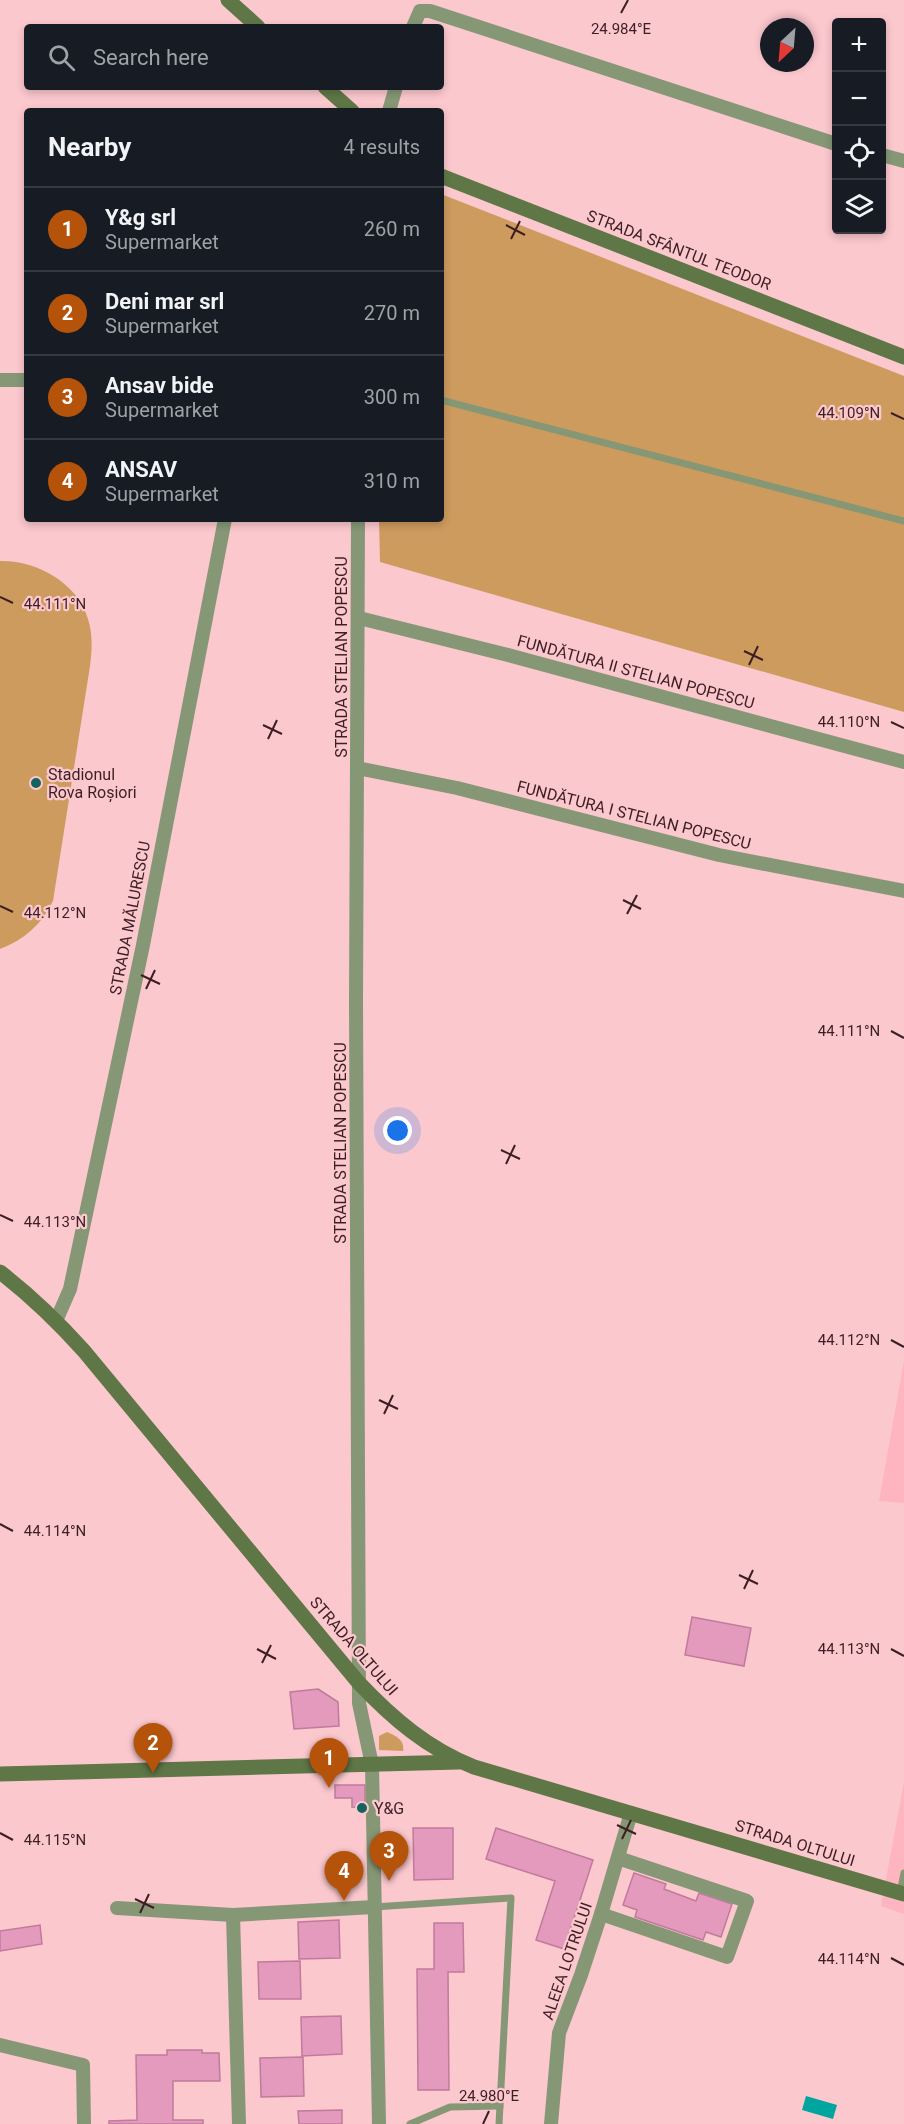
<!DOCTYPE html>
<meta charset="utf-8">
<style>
:root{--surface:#171b24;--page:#20242c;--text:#f1f3f6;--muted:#9ea1a6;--line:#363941;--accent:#b45309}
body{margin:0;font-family:Roboto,sans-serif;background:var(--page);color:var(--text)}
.controls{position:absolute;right:18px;top:18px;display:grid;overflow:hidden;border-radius:6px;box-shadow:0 3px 9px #0003}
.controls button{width:54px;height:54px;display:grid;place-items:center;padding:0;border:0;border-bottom:2px solid var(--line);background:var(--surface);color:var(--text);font:30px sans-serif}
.compass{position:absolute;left:760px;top:18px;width:54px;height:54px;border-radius:50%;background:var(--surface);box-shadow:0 3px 9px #0003;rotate:206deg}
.you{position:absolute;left:398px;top:1131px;width:21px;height:21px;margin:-15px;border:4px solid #fff;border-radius:50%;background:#1a73e8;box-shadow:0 0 0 9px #1a73e833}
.badge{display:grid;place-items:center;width:39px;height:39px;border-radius:50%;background:var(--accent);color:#fff;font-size:20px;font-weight:700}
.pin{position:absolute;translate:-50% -50px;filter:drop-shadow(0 2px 3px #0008)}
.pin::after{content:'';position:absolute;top:32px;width:21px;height:18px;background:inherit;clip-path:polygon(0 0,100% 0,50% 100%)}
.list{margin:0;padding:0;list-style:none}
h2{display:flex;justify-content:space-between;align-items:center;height:78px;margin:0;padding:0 24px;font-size:26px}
h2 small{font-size:20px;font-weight:400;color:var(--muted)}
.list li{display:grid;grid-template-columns:39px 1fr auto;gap:18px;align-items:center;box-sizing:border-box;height:84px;padding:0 24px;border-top:2px solid var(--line)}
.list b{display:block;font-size:22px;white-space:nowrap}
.list p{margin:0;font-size:20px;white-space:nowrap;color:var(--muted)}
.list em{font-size:20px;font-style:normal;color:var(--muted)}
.icon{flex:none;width:33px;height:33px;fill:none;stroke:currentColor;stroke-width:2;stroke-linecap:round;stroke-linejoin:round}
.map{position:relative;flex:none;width:904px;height:2124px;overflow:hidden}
.search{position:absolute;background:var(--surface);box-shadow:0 3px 9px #0003;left:24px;top:24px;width:420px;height:66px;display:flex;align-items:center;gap:15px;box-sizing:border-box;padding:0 21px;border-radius:6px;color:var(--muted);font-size:22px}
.panel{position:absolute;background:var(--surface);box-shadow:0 3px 9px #0003;left:24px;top:108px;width:420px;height:414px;border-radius:6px}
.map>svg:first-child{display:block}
.built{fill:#ffb5c0}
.green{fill:#ce9b5e}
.water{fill:#01a59f}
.building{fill:#e39abc;stroke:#c17a9c;stroke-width:1.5}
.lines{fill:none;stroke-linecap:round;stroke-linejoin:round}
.service{stroke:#869776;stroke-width:7}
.minor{stroke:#869776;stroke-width:14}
.secondary{stroke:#5f7746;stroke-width:15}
.ticks{fill:none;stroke:#3d1e23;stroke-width:2}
.poi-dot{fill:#14635f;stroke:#fbc8ce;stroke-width:2}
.labels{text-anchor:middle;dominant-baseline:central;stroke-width:4.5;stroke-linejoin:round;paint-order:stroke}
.street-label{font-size:16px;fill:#3d1e23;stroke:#fbc8ce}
.poi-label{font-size:16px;fill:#3d1e23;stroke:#fbc8ce;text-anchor:start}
.ticks-label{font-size:15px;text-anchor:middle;fill:#3d1e23;stroke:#fbc8ce;stroke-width:4.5;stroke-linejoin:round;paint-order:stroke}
</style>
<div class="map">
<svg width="904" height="2124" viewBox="0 0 904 2124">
<rect width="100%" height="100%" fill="#fbc8ce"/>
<g class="built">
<polygon points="904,1361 904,1503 879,1501"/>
<polygon points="904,1782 904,1914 881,1906"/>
</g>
<g class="green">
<polygon points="441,194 904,376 904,712 380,562 379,519 441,519"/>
<path d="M 0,561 C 36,560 78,583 88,619 C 93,635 92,650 90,666 L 53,901 C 42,924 24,940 0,949 Z"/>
<path d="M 387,1732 C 396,1736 405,1740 403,1751 L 379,1750 L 379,1736 Z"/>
</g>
<polygon class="water" points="806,2096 837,2105 833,2119 802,2110"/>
<g class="building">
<polygon points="692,1617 751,1628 744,1666 685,1655"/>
<polygon points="318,1689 338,1702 339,1726 294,1729 290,1692"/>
<polygon points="335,1785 365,1785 365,1808 352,1807 352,1798 335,1798"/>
<polygon points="413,1828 453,1828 453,1879 414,1880"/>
<polygon points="496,1828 593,1860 564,1949 536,1940 555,1881 486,1859"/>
<polygon points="634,1873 666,1884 664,1889 696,1901 699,1893 732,1904 721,1937 706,1932 703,1940 635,1917 637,1910 623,1905"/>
<polygon points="339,1920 340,1958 299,1959 298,1922"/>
<polygon points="434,1923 463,1923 464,1972 448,1972 449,2090 418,2090 417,1969 434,1969"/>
<polygon points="40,1925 42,1944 0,1951 0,1931"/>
<polygon points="300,1961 301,1999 259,1999 258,1962"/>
<polygon points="341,2016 342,2054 302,2056 301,2017"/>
<polygon points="167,2050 202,2050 202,2053 219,2053 220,2081 173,2081 173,2120 203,2120 203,2124 109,2124 109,2121 137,2120 136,2055 167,2055"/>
<polygon points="303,2057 304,2096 261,2097 260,2058"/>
<polygon points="342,2110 342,2124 299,2124 298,2111"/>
</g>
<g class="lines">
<g class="service">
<polyline points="441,400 904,521"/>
<polyline points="900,1893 904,1873"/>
<polyline points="374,1907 511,1898 499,2124"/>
<polyline points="410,2124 450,2107 500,2106"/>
</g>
<g class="minor">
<polyline points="413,27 420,11 430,11 836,144"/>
<polyline points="389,111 396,87"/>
<polyline points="882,155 904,161"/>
<polyline points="0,380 27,380"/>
<polyline points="358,519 356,1002 359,1703 372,1765 379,2124"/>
<polyline points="359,618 504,654 904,762"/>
<polyline points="357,768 457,788 719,855 904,891"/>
<polyline points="56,1321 70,1289 143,945 225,519"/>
<polyline points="117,1908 233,1915 374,1907"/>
<polyline points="601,1914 727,1957 747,1901 618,1858"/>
<polyline points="233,1915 239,2124"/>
<polyline points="0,2045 83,2065 84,2124"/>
<polyline points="551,2124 559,2033 581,1975 601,1914 631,1813"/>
</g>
<g class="secondary">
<polyline points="228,0 258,27"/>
<polyline points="325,87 352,111"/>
<polyline points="441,176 904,357"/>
<path d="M 0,1272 C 31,1296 58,1322 84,1351 L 358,1682 C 392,1718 428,1749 474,1767 L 904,1894"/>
<polyline points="0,1774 459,1762"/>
</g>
</g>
<path class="ticks" d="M 621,13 L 628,0M 506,225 L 525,235M 511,239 L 520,221M 891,413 L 904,419M 0,597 L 13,603M 744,651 L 763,660M 749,665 L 758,646M 891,722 L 904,728M 263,725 L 282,734M 268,739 L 277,720M 623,900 L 641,909M 0,906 L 13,912M 627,914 L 637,895M 141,975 L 160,984M 146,989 L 155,970M 891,1031 L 904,1038M 501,1150 L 520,1159M 506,1164 L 515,1145M 0,1215 L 13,1221M 891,1340 L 904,1347M 379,1400 L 398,1409M 384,1414 L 393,1395M 0,1524 L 13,1531M 739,1575 L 758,1584M 744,1589 L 753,1570M 257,1649 L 276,1659M 891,1649 L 904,1656M 262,1663 L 271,1645M 617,1825 L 636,1834M 0,1833 L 13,1840M 622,1839 L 631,1820M 135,1899 L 154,1908M 140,1913 L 149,1894M 891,1958 L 904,1965M 483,2124 L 489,2111"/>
<g class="poi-dot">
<circle cx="36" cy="783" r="6"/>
<circle cx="362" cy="1808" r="6"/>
</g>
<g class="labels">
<g class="street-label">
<text transform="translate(679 250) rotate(21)">STRADA SFÂNTUL TEODOR</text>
<text transform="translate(341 657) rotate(-90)">STRADA STELIAN POPESCU</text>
<text transform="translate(636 672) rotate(15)">FUNDĂTURA II STELIAN POPESCU</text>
<text transform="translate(634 815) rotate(14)">FUNDĂTURA I STELIAN POPESCU</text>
<text transform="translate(130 918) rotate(-79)">STRADA MĂLURESCU</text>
<text transform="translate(340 1143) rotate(-90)">STRADA STELIAN POPESCU</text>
<text transform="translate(354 1646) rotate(49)">STRADA OLTULUI</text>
<text transform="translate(795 1843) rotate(17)">STRADA OLTULUI</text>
<text transform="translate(567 1961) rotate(-71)">ALEEA LOTRULUI</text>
</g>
<g class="poi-label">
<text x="48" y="774">Stadionul<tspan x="48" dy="18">Rova Roșiori</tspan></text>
<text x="374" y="1808">Y&amp;G</text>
</g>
</g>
<g class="ticks-label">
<text x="621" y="34">24.984°E</text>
<text x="849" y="418">44.109°N</text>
<text x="55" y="609">44.111°N</text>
<text x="849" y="727">44.110°N</text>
<text x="55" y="918">44.112°N</text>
<text x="849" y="1036">44.111°N</text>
<text x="55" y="1227">44.113°N</text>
<text x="849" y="1345">44.112°N</text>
<text x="55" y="1536">44.114°N</text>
<text x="849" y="1654">44.113°N</text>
<text x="55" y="1845">44.115°N</text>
<text x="849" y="1964">44.114°N</text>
<text x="489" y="2101">24.980°E</text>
</g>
</svg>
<div class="controls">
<button>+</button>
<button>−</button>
<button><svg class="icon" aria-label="locate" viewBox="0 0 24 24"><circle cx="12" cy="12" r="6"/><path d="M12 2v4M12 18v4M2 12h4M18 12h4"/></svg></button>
<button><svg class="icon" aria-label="layers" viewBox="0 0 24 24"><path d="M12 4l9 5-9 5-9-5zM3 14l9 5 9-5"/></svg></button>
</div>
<svg class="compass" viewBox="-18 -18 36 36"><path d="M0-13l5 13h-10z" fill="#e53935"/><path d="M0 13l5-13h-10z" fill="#9ea1a6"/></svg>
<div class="you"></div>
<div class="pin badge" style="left:329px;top:1788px">1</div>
<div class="pin badge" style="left:153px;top:1773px">2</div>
<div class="pin badge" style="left:389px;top:1881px">3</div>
<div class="pin badge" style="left:344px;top:1901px">4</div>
<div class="search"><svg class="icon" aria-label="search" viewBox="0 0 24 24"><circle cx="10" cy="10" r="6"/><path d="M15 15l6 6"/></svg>Search here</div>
<section class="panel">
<h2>Nearby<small>4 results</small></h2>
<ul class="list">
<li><span class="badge">1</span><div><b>Y&amp;g srl</b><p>Supermarket</p></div><em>260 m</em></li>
<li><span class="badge">2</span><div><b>Deni mar srl</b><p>Supermarket</p></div><em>270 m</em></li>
<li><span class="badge">3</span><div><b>Ansav bide</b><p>Supermarket</p></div><em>300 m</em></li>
<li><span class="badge">4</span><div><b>ANSAV</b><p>Supermarket</p></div><em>310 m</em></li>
</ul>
</section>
</div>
